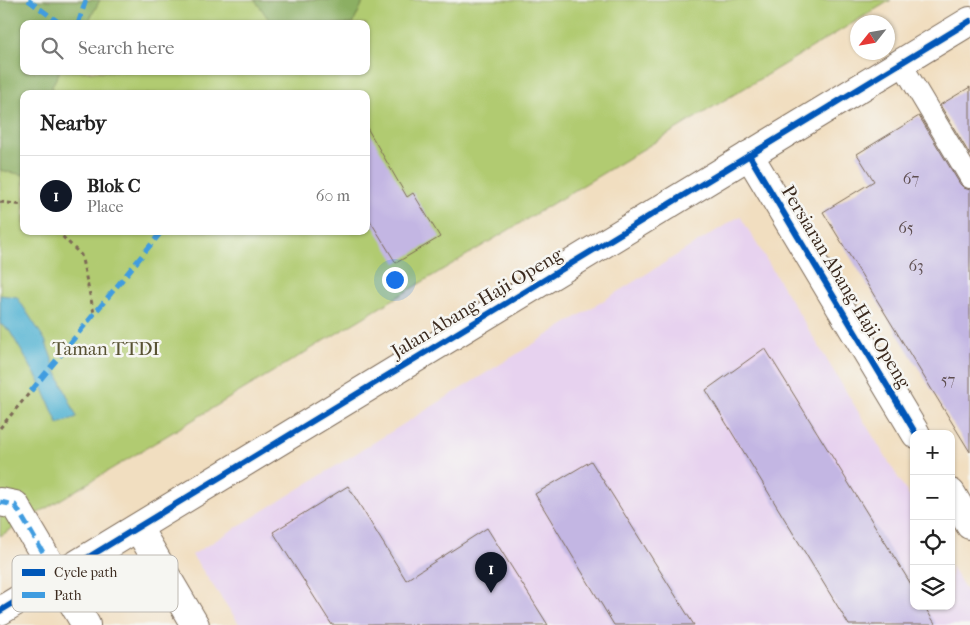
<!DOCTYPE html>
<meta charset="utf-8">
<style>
:root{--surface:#fff;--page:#f6f6f6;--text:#222;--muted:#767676;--line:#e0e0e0;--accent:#111827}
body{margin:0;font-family:"IM FELL French Canon",serif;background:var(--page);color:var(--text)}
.controls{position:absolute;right:15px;bottom:15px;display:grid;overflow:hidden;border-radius:10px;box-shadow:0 1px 4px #0004}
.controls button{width:45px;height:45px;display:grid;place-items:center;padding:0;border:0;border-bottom:1px solid var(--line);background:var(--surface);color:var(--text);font:25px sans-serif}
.compass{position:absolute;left:850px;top:15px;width:45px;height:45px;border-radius:50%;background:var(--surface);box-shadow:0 1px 4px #0004;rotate:239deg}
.you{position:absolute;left:394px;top:279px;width:18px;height:18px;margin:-12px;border:4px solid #fff;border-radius:50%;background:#1a73e8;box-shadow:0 0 0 8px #1a73e833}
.badge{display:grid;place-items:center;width:32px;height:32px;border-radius:50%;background:var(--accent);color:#fff;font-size:16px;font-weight:700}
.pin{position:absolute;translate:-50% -41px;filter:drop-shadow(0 1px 2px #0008)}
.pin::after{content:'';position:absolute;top:26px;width:18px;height:15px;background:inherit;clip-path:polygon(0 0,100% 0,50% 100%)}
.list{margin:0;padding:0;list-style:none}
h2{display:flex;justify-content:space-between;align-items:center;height:65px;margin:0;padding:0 20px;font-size:21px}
h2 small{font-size:16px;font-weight:400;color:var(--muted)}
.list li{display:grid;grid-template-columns:32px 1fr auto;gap:15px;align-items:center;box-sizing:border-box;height:80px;padding:0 20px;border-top:1px solid var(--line)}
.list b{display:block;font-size:19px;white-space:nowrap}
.list p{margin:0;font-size:16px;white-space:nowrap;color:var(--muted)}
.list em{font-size:16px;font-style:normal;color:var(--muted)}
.icon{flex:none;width:28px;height:28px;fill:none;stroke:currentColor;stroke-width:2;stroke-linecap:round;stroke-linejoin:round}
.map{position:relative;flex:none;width:970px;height:625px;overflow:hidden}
.search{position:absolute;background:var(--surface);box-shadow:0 1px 4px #0004;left:20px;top:20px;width:350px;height:55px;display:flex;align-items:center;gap:12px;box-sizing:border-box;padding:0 18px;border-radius:10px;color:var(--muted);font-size:19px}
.panel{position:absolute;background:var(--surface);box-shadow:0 1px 4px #0004;left:20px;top:90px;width:350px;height:145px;border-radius:10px}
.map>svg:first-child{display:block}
.built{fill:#e7d2ef}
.green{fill:#b1cb71;stroke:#767a48;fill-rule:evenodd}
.forest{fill:#8caf63;stroke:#646c40}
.water{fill:#54b4d3;stroke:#486f78}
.building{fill:#c3b6e3}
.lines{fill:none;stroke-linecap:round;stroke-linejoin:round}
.lane-casing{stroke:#7b6957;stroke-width:22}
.street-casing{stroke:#7b6957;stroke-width:30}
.path{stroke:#7b6957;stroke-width:3;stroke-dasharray:4 4;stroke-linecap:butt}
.lane{stroke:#fff;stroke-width:20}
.street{stroke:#fff;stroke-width:28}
.quiet{stroke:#3f9ce0;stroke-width:5;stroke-dasharray:10 5;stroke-linecap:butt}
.cycleway-casing{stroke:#f6f6f2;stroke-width:9}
.cycleway{stroke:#0057b8;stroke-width:6}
.labels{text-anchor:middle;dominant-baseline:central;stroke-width:5;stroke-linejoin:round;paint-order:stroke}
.number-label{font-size:16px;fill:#5d4d4f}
.street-label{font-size:19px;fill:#3b2a1e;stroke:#f6f6f2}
.park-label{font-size:19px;fill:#585233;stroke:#f6f6f2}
.key{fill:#f6f6f2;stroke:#beb9b2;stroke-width:1}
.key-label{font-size:14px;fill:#3b2a1e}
</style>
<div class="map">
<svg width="970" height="625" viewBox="0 0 970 625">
<rect width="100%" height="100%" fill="#f6f6f2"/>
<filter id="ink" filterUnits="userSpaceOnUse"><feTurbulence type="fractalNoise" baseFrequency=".02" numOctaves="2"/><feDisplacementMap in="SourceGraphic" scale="10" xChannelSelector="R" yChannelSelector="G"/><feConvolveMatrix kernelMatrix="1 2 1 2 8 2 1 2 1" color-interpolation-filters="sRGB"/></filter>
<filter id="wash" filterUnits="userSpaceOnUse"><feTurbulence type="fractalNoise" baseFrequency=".0096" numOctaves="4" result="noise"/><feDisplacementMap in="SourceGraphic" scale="20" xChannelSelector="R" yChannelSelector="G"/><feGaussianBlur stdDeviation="1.12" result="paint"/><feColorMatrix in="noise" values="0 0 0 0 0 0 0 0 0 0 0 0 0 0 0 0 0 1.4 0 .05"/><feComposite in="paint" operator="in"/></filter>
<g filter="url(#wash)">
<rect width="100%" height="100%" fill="#f1dec0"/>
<polygon class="built" points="740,216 914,504 914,606 951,606 951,566 970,597 970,625 240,625 192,555"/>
<path class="green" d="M 0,0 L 891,0 L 0,536 ZM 24,24 L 366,24 L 366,71 L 24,71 ZM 24,94 L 366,94 L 366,231 L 24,231 Z"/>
<g class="forest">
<polygon points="0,0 100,0 87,24 24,24 24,71 60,71 52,86 53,94 24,94 24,175 0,170"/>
<polygon points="255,0 364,0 353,24 275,24 270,21"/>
</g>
<polygon class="water" points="0,295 17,297 45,340 57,373 77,417 58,424 41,384 9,330 0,324"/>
<g id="blocks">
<g class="building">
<polygon points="970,87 970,155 940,105"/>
<polygon points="919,116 960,184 964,188 970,190 970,452 823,212 874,181 857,154"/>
<polygon points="366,126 407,197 413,193 440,237 396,263 366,214"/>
<polygon points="765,348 914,589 914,606 924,606 936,625 849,625 706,390"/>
<polygon points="591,461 694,625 614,625 535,494"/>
<polygon points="348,486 406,580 487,528 548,625 332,625 273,532"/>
</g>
</g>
</g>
<g filter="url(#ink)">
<use href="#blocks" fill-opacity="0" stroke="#7b6957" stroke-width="1"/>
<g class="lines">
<defs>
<polyline id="lane" points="901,63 970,178"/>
<g id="street">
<polyline points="749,155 916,434"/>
<polyline points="951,493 970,525"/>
<polyline points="0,502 15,505 86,625"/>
<polyline points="138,528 195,625"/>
<polyline points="0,611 970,21"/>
</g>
</defs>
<use href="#lane" class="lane-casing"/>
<use href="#street" class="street-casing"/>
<g class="path">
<polyline points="0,202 24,205"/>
<polyline points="57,231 81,255 94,313"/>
<polyline points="0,428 31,391"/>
</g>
<use href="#lane" class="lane"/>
<use href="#street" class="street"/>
<g class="quiet">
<polyline points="28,0 61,24"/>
<polyline points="78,24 86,0"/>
<polyline points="31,391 162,231"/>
<polyline points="0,502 15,505 57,576"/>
</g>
<defs>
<g id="cycleway">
<polyline points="749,155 916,434"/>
<polyline points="0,611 970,21"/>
</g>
</defs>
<use href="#cycleway" class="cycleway-casing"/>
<use href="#cycleway" class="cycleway"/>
</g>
</g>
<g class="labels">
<g class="number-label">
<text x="911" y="178">67</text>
<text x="906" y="227">65</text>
<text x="916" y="265">63</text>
<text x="948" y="379">57</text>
</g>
<g class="street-label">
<text transform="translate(846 287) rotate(59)">Persiaran Abang Haji Openg</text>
<text transform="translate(477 303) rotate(-31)">Jalan Abang Haji Openg</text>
</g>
<g class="park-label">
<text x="106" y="349">Taman TTDI</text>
</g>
</g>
<rect x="12" y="555" width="166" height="57" rx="8" class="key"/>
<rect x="22" y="569" width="23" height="7" fill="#0057b8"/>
<rect x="22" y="592" width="23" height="6" fill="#3f9ce0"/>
<g class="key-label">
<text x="54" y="577">Cycle path</text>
<text x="54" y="600">Path</text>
</g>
</svg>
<div class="controls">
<button>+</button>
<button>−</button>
<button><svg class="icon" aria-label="locate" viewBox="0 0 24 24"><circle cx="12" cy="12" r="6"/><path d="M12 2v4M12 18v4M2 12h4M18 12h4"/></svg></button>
<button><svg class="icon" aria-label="layers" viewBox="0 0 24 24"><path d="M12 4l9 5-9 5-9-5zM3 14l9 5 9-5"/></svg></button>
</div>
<svg class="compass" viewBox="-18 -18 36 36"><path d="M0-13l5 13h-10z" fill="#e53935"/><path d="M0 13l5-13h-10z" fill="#767676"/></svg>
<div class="you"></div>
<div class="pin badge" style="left:491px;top:593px">1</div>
<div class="search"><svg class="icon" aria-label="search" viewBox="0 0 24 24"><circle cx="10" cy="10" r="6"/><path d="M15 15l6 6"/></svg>Search here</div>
<section class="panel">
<h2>Nearby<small></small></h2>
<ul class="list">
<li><span class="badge">1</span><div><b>Blok C</b><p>Place</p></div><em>60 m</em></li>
</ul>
</section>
</div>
